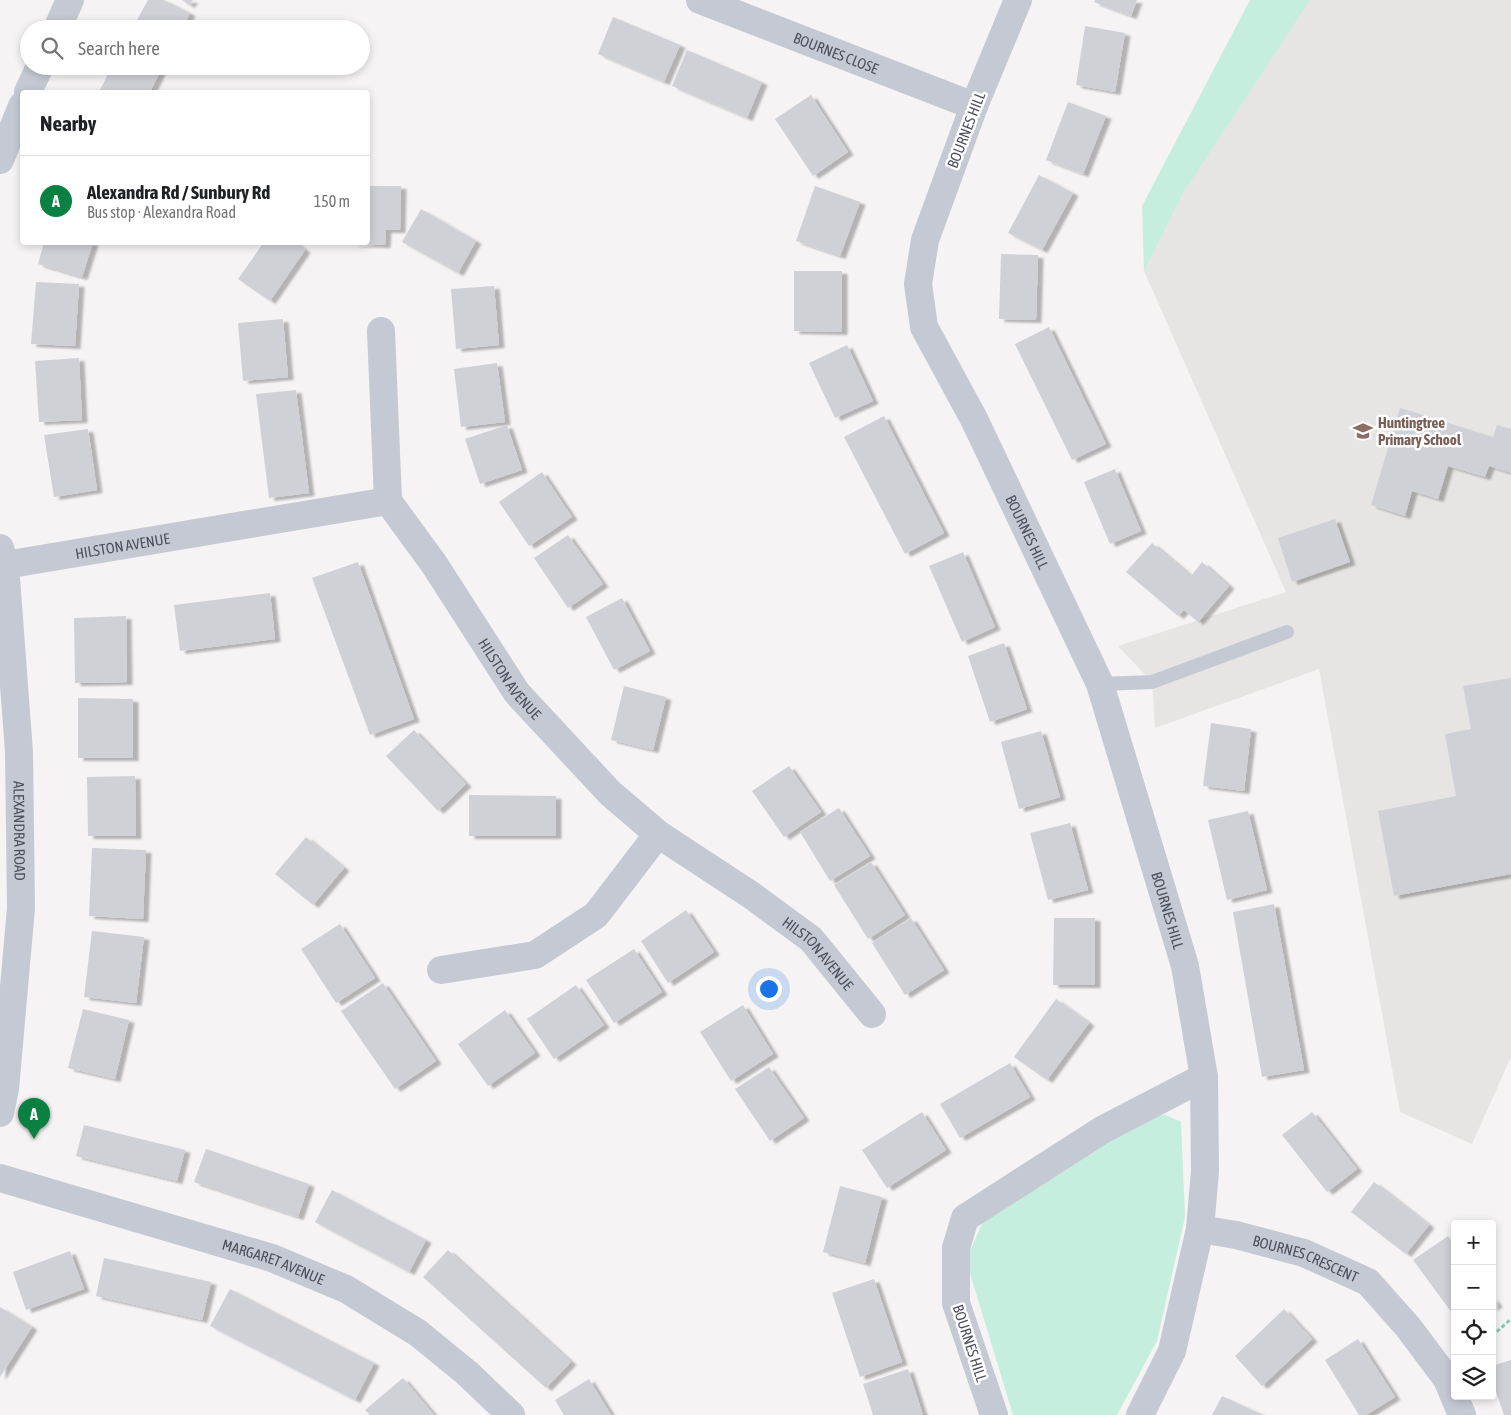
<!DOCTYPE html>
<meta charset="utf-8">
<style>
:root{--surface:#fff;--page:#f6f6f6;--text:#202124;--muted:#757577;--line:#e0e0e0;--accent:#0b8043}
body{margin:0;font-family:"Asap Condensed",sans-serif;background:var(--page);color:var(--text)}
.controls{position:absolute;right:15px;bottom:15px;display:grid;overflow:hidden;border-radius:5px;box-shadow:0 2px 8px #0003}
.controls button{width:45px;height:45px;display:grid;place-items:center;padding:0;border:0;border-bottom:1px solid var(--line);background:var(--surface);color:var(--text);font:25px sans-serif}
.you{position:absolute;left:768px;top:988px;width:18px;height:18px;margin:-12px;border:4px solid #fff;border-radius:50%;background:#1a73e8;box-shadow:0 0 0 8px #1a73e833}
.badge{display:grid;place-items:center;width:32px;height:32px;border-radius:50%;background:var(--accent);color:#fff;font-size:16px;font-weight:700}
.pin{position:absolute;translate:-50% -41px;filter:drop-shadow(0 1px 2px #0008)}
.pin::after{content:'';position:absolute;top:26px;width:18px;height:15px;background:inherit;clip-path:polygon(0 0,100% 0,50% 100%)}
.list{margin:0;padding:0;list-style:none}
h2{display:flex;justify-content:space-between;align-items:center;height:65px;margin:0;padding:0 20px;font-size:21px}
h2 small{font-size:16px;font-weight:400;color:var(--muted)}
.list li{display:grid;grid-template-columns:32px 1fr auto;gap:15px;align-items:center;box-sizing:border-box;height:90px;padding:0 20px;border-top:1px solid var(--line)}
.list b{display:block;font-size:19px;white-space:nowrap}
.list p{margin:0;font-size:16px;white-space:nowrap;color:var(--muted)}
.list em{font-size:16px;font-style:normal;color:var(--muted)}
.icon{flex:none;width:28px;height:28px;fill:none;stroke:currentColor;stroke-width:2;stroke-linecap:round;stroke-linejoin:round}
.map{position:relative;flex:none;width:1511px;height:1415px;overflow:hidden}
.search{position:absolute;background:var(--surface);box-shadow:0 2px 8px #0003;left:20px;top:20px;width:350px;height:55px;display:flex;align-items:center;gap:12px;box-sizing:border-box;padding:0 18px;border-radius:28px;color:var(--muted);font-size:19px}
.panel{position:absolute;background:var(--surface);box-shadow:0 2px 8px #0003;left:20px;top:90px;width:350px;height:155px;border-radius:5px}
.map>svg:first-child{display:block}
.education{fill:#e6e5e4}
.green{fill:#c6eedf}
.building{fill:#d0d1d7;filter:url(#shadow)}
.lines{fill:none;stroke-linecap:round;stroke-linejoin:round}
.path{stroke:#7fcbb7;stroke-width:3;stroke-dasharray:4 2.5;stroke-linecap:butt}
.service{stroke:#c5c9d3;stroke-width:14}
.minor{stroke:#c5c9d3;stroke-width:28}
.tertiary{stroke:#c5c9d3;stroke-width:28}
.labels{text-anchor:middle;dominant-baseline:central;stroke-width:5;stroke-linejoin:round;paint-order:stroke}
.street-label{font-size:15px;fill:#4b515f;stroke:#fff}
.education-label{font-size:15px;font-weight:bold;fill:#785e54;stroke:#fff;text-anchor:start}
</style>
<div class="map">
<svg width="1511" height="1415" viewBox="0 0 1511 1415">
<defs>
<filter id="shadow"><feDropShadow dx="5.5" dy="3" stdDeviation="1" flood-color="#0004"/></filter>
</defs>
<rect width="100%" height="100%" fill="#f5f3f3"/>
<polygon class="education" points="1275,0 1511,0 1511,1057 1472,1144 1400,1112 1319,669 1155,728 1152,682 1118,646 1286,592 1144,271 1149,214"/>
<g class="green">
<polygon points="1250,0 1310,0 1183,193 1144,271 1142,206"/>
<polygon points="1148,1114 1166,1115 1181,1122 1185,1217 1157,1341 1117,1415 1013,1415 966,1260 984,1219"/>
</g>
<g class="building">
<polygon points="148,0 164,0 190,13 182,29 132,29"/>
<polygon points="182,0 193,0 189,5"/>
<polygon points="1095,0 1137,0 1131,16 1094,2"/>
<polygon points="613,17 680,45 664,82 598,54"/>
<polygon points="1085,26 1125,33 1115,92 1076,85"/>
<polygon points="687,50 762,82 747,118 672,86"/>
<polygon points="112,66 163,66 150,92 99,92"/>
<polygon points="811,95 848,152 813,176 775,119"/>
<polygon points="1068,102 1106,116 1083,174 1046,160"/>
<polygon points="1039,175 1073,193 1042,250 1008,233"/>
<polygon points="368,186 401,186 400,230 386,230 385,245 350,244 368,242"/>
<polygon points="815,186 860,202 840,256 796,241"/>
<polygon points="421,209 476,241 458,273 402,242"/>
<polygon points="44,242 93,242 82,277 38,264"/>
<polygon points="264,242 295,242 305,250 270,301 238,279"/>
<polygon points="1001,254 1038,255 1036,320 999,319"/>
<polygon points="794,271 842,271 842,332 794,331"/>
<polygon points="36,282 79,284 75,346 31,344"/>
<polygon points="494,286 499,345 456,349 451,289"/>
<polygon points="283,319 288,377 243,381 238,323"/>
<polygon points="1049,327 1106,444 1072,460 1015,344"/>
<polygon points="847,345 873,401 835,418 809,363"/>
<polygon points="79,358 82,420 39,422 35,361"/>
<polygon points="497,363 505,422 461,427 454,369"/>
<polygon points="296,390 309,493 269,498 256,394"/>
<polygon points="1400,408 1493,437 1497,425 1511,429 1511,473 1489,466 1485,477 1448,466 1438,499 1412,491 1405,516 1371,505"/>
<polygon points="884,416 944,533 905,554 844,437"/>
<polygon points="507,425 522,470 480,484 465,439"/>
<polygon points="88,429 97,490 54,497 44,435"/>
<polygon points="1115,469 1141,531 1110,544 1084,482"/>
<polygon points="542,472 572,517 529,546 499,502"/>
<polygon points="1335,519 1350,562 1292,582 1278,538"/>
<polygon points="568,535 603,584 568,608 534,558"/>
<polygon points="1152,543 1191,576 1202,562 1229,586 1198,622 1184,610 1178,616 1126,572"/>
<polygon points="963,552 995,627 962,642 929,566"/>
<polygon points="358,562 414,719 370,735 312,578"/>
<polygon points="270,593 275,639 180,651 174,605"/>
<polygon points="622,598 650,651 614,670 586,617"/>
<polygon points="126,616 127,682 75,683 74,618"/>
<polygon points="1004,643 1027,709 990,722 968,656"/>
<polygon points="1511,678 1511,874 1394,896 1378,811 1456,796 1445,734 1471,729 1463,686"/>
<polygon points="624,686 666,697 653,750 611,740"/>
<polygon points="78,698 133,699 133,758 78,758"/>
<polygon points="1211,723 1251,729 1244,791 1203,786"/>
<polygon points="414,730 466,784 438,811 386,756"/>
<polygon points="1041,731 1060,797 1019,809 1001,742"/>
<polygon points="789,766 821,812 784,837 752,791"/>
<polygon points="135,776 136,836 88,836 87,777"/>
<polygon points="469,795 556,796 556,836 469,836"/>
<polygon points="839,808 870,856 830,881 800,832"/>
<polygon points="1248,811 1267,890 1227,900 1208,820"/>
<polygon points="1070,823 1088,890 1048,900 1030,833"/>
<polygon points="306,837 344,868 313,905 275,874"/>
<polygon points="92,848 146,850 143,919 89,916"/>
<polygon points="871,862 905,915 868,939 834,885"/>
<polygon points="1274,904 1304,1070 1262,1077 1233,912"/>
<polygon points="686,910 714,952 668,983 641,941"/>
<polygon points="911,918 944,970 905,995 872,943"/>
<polygon points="1054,918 1095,918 1095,985 1053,985"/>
<polygon points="340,924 375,978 336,1003 301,949"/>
<polygon points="92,931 144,937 136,1003 84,997"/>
<polygon points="634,949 662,992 614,1023 586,980"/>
<polygon points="383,983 436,1061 395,1089 341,1011"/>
<polygon points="576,985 604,1025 554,1059 527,1019"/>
<polygon points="1056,999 1089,1023 1047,1080 1014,1057"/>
<polygon points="743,1005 773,1054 731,1081 700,1032"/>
<polygon points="83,1009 129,1020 115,1079 68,1068"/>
<polygon points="505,1010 535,1053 488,1086 458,1044"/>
<polygon points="1010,1063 1030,1097 960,1138 940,1104"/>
<polygon points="769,1067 804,1118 770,1141 735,1089"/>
<polygon points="922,1112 946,1150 887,1188 862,1150"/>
<polygon points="1312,1112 1357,1169 1327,1192 1282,1135"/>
<polygon points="84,1125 185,1150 177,1181 76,1156"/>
<polygon points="206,1149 309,1184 298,1217 194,1182"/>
<polygon points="1374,1182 1429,1225 1406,1254 1351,1212"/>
<polygon points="840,1186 882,1197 865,1263 823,1252"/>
<polygon points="332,1190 426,1240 409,1272 315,1222"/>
<polygon points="1448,1236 1455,1245 1455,1317 1413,1260"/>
<polygon points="448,1250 571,1362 546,1388 423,1277"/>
<polygon points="70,1251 84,1289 26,1310 13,1272"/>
<polygon points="104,1258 211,1282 202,1320 96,1296"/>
<polygon points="874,1279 902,1362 860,1377 832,1293"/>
<polygon points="230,1289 374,1363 355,1400 210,1326"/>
<polygon points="1492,1297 1497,1304 1492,1308"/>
<polygon points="0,1307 32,1327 0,1377"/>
<polygon points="1284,1309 1312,1339 1262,1386 1235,1356"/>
<polygon points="1358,1339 1395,1397 1366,1415 1359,1415 1325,1360"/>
<polygon points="1511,1360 1511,1415 1504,1415 1492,1380 1492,1366"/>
<polygon points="908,1369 923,1415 873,1415 863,1384"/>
<polygon points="403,1378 434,1415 370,1415 365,1410"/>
<polygon points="589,1379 611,1415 564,1415 555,1400"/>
<polygon points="1222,1396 1259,1413 1259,1415 1212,1415"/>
</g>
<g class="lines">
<polyline class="path" points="1492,1336 1511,1319"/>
<polyline class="service" points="1100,684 1152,682 1287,632"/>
<g class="minor">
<path id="s1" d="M 700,0 L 974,106"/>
<path id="s2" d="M 1018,0 L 974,106 L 925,240 L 918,284 L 924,327 L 974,419 L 1100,684 L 1185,966 L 1204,1077 L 1205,1171 L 1200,1229 L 1172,1351 L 1140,1415"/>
<polyline points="381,331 388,501"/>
<path id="s3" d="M 5,565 L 388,501 L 434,564 L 517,693 L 610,793 L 658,834 L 751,895 L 811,939 L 872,1014"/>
<polyline points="441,970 535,955 596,915 658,834"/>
<path id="s4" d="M 0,1178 L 272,1258 L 346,1289 L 418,1333 L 467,1373 L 511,1415"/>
<path id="s5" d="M 1200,1229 L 1236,1235 L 1304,1253 L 1368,1282 L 1408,1327 L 1447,1379 L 1462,1415"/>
<polyline points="994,1415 956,1303 956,1248 965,1218 1102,1130 1204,1077"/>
</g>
<g class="tertiary">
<polyline points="57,29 70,0"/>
<polyline points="28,92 40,66"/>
<polyline points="0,160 22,106"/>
<path id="s6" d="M 0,548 L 5,565 L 19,752 L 21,908 L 5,1089 L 0,1113"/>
</g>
</g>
<defs>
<symbol id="school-bare" viewBox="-9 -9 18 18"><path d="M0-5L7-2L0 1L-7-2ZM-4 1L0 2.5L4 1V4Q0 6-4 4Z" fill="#8d6e63" stroke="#fff" stroke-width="2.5" paint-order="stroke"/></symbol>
</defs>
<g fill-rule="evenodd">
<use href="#school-bare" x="1349" y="417" width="28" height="28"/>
</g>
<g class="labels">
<g class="street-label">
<text stroke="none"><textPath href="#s1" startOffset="146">BOURNES CLOSE</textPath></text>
<text transform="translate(966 130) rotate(-69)">BOURNES HILL</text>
<text stroke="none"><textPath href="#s2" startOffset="575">BOURNES HILL</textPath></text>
<text stroke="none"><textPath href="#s3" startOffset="119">HILSTON AVENUE</textPath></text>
<text stroke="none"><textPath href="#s3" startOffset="604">HILSTON AVENUE</textPath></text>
<text stroke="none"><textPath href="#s6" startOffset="284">ALEXANDRA ROAD</textPath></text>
<text stroke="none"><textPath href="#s2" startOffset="980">BOURNES HILL</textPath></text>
<text stroke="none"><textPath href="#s3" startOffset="1020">HILSTON AVENUE</textPath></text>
<text stroke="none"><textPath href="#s5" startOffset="110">BOURNES CRESCENT</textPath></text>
<text stroke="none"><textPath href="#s4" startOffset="286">MARGARET AVENUE</textPath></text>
<text transform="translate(970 1343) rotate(72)">BOURNES HILL</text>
</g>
<g class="education-label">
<text x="1378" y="422">Huntingtree<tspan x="1378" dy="17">Primary School</tspan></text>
</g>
</g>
</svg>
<div class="controls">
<button>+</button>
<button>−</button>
<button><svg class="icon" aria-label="locate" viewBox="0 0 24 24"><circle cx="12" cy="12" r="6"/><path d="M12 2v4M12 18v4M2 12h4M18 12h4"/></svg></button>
<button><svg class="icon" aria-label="layers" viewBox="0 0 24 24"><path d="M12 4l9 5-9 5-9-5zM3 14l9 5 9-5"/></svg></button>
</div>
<div class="you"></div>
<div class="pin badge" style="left:34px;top:1139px">A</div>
<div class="search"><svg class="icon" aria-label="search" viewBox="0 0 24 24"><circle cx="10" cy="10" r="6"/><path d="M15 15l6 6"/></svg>Search here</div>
<section class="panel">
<h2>Nearby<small></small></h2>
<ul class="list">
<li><span class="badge">A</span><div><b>Alexandra Rd / Sunbury Rd</b><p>Bus stop · Alexandra Road</p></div><em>150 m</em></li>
</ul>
</section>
</div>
